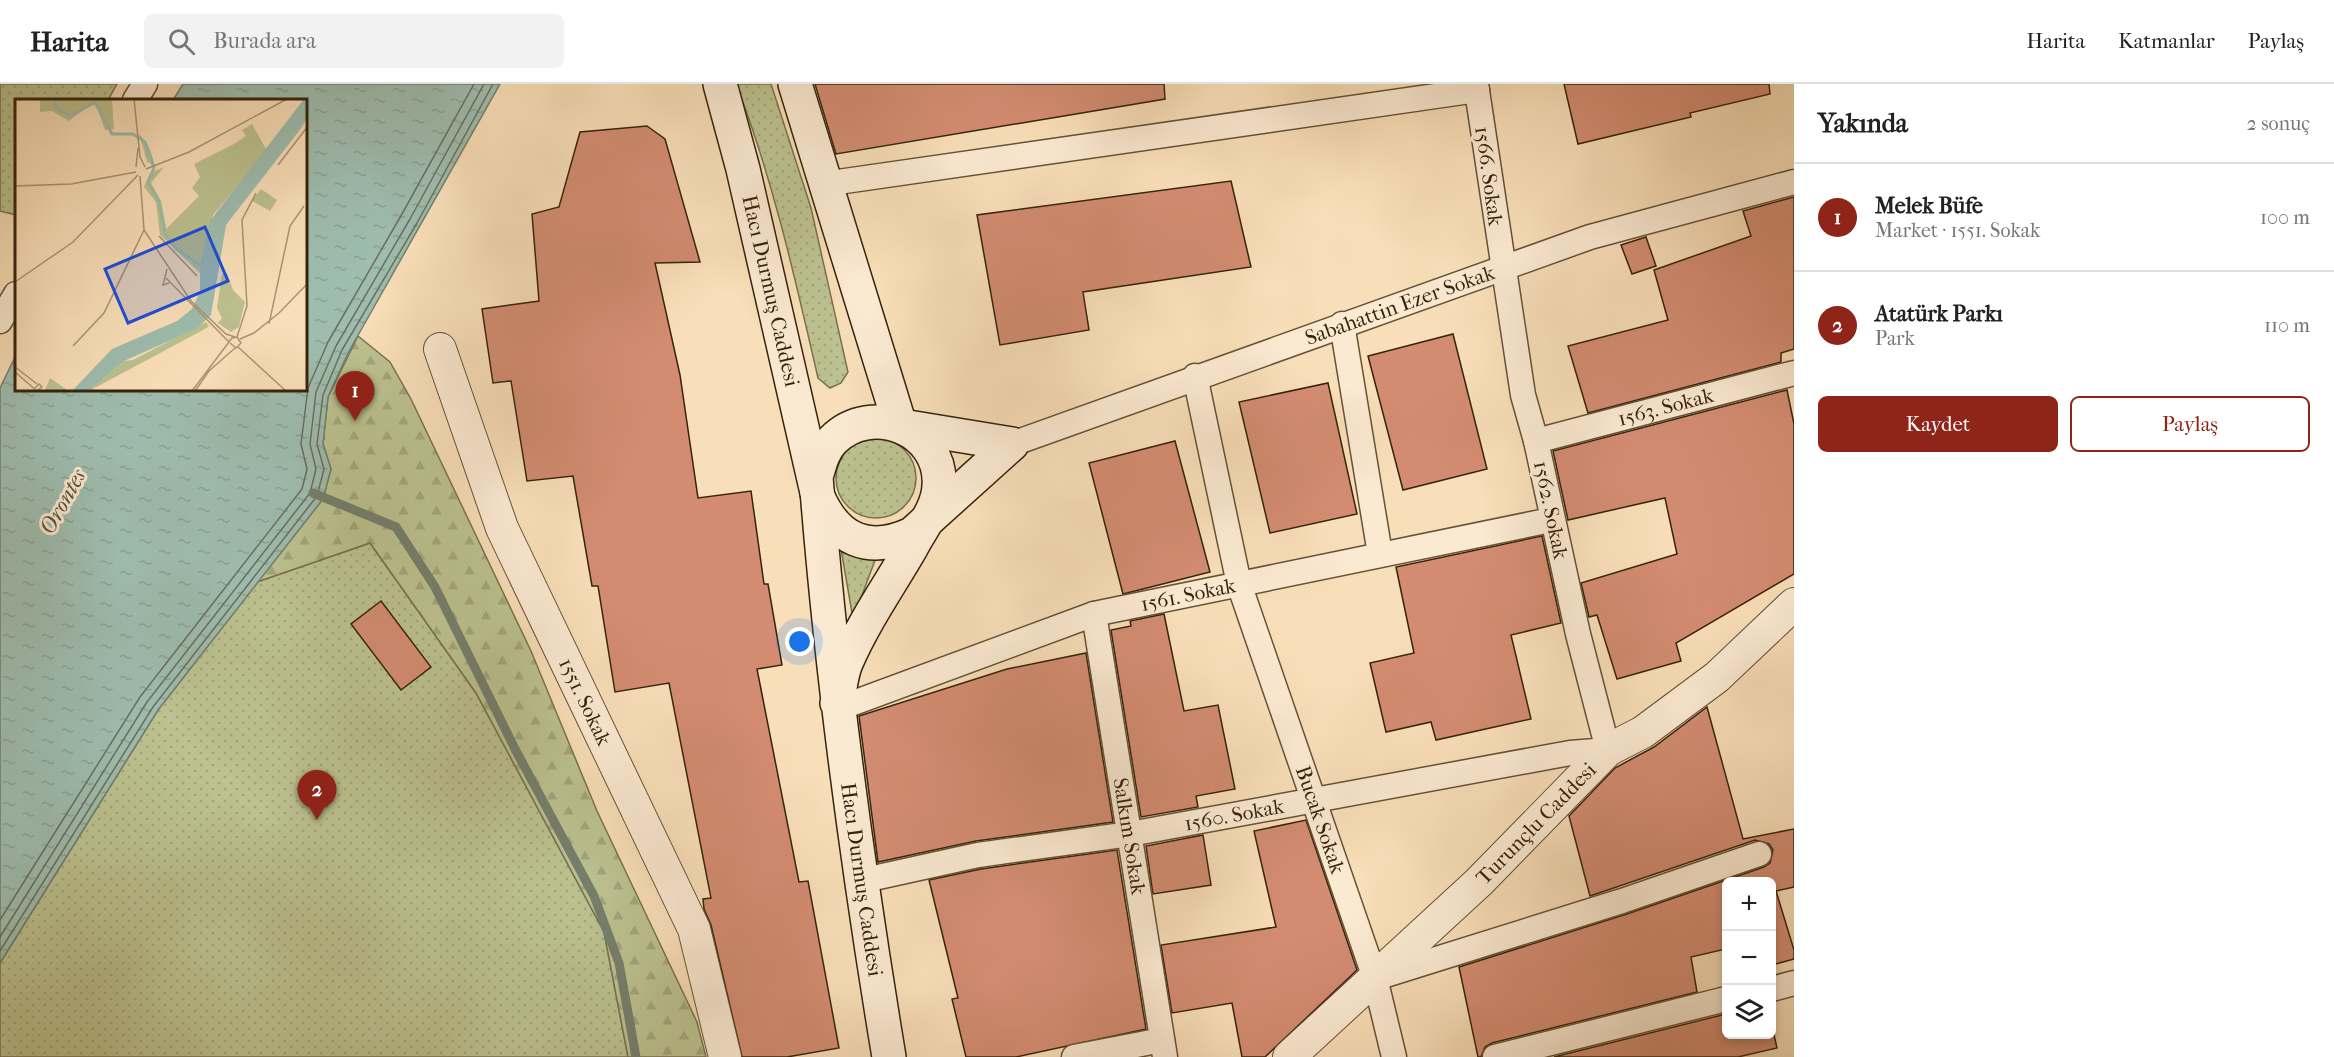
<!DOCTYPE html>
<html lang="tr">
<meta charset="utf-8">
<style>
:root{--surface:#fff;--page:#f2f2f2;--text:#222;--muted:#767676;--line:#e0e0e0;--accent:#8f2418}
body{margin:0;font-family:"IM FELL French Canon",serif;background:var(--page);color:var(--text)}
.controls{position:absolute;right:18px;bottom:18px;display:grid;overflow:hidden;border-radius:9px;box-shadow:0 3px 9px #0003}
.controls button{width:54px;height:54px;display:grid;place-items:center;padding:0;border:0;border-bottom:2px solid var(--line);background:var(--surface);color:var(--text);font:30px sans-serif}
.you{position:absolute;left:800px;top:558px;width:21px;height:21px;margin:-15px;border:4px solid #fff;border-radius:50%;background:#1a73e8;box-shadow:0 0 0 9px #1a73e833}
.badge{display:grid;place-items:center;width:39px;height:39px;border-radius:50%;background:var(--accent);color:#fff;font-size:20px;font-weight:700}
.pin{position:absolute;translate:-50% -50px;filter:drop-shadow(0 2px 3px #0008)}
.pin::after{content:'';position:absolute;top:32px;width:21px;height:18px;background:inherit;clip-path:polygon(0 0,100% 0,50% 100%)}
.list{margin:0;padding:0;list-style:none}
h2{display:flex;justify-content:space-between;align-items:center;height:78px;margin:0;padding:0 24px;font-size:26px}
h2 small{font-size:20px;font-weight:400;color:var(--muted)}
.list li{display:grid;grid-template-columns:39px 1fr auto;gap:18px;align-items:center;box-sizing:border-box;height:108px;padding:0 24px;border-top:2px solid var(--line)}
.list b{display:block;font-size:22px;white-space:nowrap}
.list p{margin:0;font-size:20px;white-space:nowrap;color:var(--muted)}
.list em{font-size:20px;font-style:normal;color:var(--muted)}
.actions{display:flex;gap:12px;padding:18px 24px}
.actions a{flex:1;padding:14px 0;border:2px solid var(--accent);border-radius:9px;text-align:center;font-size:21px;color:var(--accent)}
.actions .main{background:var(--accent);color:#fff}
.icon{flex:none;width:33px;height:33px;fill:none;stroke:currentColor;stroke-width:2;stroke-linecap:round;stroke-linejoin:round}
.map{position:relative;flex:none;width:1794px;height:973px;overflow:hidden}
header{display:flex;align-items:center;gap:36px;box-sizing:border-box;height:84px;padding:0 30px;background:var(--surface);border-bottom:2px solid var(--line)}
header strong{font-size:28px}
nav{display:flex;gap:33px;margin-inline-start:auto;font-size:21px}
.search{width:420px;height:54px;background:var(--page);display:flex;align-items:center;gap:15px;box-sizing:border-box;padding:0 21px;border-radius:9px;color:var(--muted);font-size:22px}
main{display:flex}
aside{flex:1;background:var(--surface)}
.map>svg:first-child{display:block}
.grass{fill:url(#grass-dots);stroke:#78724e;stroke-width:1.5}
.forest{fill:url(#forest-firs);stroke:#78724e;stroke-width:1.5}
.water{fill:url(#water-ripples);stroke:#747f6d;stroke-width:1.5}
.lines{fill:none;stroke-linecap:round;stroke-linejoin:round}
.shore{stroke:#6a705d;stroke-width:1.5}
.stream{stroke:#747f6d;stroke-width:9}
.building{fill:#d38c72;stroke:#35230b;stroke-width:1.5}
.minor-casing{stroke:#665236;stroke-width:27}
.tertiary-casing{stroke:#665236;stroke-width:34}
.secondary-casing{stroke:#35230b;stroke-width:36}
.minor{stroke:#fbead2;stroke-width:24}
.tertiary{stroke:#fbead2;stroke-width:32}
.secondary{stroke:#fbead2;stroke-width:33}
.labels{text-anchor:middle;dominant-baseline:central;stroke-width:6;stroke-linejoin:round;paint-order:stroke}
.street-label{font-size:21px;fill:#35230b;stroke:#fbead2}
.water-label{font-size:22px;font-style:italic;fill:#54513c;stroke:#fbead2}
.inset-river{fill:none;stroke:#9ebdaf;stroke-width:3}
.inset-road{fill:none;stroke:#ab9473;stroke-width:1.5}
.view{fill:#1d4ed8;fill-opacity:0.15;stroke:#1d4ed8;stroke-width:3}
.inset-edge{fill:none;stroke:#35230b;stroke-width:3}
</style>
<header>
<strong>Harita</strong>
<div class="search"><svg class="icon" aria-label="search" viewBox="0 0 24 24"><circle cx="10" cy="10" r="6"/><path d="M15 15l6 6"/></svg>Burada ara</div>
<nav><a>Harita</a><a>Katmanlar</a><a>Paylaş</a></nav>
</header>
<main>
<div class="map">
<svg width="1794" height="973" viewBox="0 0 1794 973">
<defs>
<pattern id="grass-dots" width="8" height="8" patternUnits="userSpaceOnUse" patternTransform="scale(1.5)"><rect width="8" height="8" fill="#bcc290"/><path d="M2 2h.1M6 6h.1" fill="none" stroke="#a2a67b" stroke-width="1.8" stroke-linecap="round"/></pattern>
<pattern id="forest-firs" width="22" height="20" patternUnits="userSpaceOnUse" patternTransform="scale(1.5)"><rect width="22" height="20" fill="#bcc290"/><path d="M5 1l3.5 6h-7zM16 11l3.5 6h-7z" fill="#a2a67b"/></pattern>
<pattern id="water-ripples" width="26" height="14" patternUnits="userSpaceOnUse" patternTransform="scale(1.5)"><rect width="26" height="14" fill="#9ebdaf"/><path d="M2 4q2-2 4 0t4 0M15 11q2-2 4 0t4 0" fill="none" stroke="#89a295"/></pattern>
</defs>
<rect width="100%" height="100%" fill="#f9dfb9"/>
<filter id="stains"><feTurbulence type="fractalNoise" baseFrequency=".00333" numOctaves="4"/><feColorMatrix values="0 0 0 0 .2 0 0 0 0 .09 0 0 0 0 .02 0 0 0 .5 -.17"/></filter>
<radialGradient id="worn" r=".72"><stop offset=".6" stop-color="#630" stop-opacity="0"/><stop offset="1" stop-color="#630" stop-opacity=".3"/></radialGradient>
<g class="grass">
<polygon points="0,0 117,0 108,16 16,16 16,131 0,127"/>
<path d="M 736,0 L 771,0 L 811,124 L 848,288 L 841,299 L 830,304 L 818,294 C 795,194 773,95 736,0 Z"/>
<circle cx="876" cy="394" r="40"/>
<polygon points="370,459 476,609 604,848 628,973 0,973 0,879 158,626 257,498"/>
<polygon points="841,465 877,471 853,535"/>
</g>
<polygon class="forest" points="358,252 390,278 411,315 531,567 597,727 697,938 706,973 628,973 604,848 476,609 370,459 257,498 323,415 331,385 323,360 328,313"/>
<polygon class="water" points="183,0 500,0 348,269 328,313 323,360 331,385 323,415 158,626 0,879 0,304 16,271 16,306 306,306 306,16 173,16"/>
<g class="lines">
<g class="shore">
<polyline points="0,836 140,613 302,405 307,385 301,360 308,304 328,258 402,130 474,0"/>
<polyline points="0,853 147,618 310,409 316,385 310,360 316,308 336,262 410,135 484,0"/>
<polyline points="0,867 153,623 317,412 324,385 317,360 323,311 342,266 417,139 493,0"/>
</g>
<polyline class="stream" points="313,409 396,443 435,503 515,665 594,812 619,879 636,973"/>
</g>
<g class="building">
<polygon points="815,0 1164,0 1165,15 836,70"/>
<polygon points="1564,0 1769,0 1770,10 1690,29 1691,33 1578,60"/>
<polygon points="647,42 665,55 700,178 655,179 680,291 698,414 751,407 764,500 768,500 782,581 757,585 799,798 808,797 839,964 787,973 742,973 711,841 704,825 703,815 711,814 669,599 615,608 598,502 592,502 573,392 527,397 511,297 493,299 482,225 539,217 532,130 559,123 580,48"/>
<polygon points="1231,97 1251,183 1083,208 1089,246 1000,261 977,131"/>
<polygon points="1794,113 1794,265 1781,269 1781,278 1588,329 1568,262 1668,236 1654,186 1751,152 1743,127"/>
<polygon points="1646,153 1656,182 1632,190 1621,161"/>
<polygon points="1453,250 1487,385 1403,406 1368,272"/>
<polygon points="1328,299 1357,430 1270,449 1239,318"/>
<polygon points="1787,306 1794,340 1794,490 1676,559 1681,577 1617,595 1597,531 1589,533 1581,499 1677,470 1665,414 1568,436 1553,367"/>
<polygon points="1175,357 1210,488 1123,510 1089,379"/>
<polygon points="1542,452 1561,539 1511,551 1531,635 1436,656 1431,638 1386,648 1370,579 1414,569 1396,483"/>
<polygon points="381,517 431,583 401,606 351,540"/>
<polygon points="1164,530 1184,627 1218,621 1235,705 1196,712 1198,723 1141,733 1111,546 1131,542 1130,537"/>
<polygon points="1086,569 1113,738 976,757 878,778 859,632 1007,585"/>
<polygon points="1707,623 1743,755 1794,745 1794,803 1776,807 1794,866 1794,875 1772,881 1772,798 1726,798 1726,865 1691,873 1697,908 1492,959 1485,963 1481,973 1478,973 1459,883 1627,830 1764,783 1770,779 1773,766 1769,760 1755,756 1590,812 1569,732 1615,684 1654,663"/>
<polygon points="1306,736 1357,886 1265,973 1242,973 1232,919 1172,929 1161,861 1276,843 1254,747"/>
<polygon points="1203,751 1211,801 1153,810 1146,762"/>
<polygon points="1117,766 1146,945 1016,973 966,973 952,915 958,914 929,796 981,785"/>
<polygon points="1726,930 1726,951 1772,951 1772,942 1777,964 1738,973 1554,973"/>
</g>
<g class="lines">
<defs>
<g id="minor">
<polyline points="135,16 145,0"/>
<polyline points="824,100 1477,6"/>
<polyline points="0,237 16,210"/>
<polyline points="1342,240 1380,470"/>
<path id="s1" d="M 1195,292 L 1239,500 L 1375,894 L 1394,973"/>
<path id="s2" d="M 1536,357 L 1794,289"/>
<path id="s3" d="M 1012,360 L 1590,153 L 1794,98"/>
<path id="s4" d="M 1094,530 L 1165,973"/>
<path id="s5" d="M 837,625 L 1094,530 L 1551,436"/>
<path id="s6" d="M 860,797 L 978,771 L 1130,750 L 1570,669 L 1608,666 L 1578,550 L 1536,357 L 1523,311 L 1476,0"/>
<polyline points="1379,893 1622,817 1759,770"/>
<polyline points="1772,905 1794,899"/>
<polyline points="1074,973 1162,956"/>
<polyline points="1495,973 1726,915"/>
</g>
<g id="tertiary">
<path id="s7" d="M 440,265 L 502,444 L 694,845 L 725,973"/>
<path id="s8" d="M 1289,973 L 1479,798 L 1608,666 L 1643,648 L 1717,593 L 1794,520"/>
</g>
<g id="secondary">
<path id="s9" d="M 720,0 L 743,85 L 818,413 C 837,456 868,470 912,450 L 1012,360 L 902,342"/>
<polyline points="795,0 900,341"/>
<path id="s10" d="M 837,619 C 840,607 841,591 846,579 C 863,539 889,502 911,464 C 921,444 938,425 939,402 C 943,346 872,317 833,356 C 823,366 820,380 816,393 C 831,588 857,780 889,973"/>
</g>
</defs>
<use href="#minor" class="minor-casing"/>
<use href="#tertiary" class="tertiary-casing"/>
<use href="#secondary" class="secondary-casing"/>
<use href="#minor" class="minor"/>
<use href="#tertiary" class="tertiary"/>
<use href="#secondary" class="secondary"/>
</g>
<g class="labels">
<g class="street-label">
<text transform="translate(1489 92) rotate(82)">1566. Sokak</text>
<text stroke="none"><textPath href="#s9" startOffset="213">Hacı Durmuş Caddesi</textPath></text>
<text stroke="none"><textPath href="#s3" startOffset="412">Sabahattin Ezer Sokak</textPath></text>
<text stroke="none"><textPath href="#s2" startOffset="134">1563. Sokak</textPath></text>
<text transform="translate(1551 426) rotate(78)">1562. Sokak</text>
<text stroke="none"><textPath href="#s5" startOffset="370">1561. Sokak</textPath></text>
<text stroke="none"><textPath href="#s7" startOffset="382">1551. Sokak</textPath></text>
<text stroke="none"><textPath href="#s6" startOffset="380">1560. Sokak</textPath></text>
<text stroke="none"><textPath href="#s1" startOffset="462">Bucak Sokak</textPath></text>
<text stroke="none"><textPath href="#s8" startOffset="340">Turunçlu Caddesi</textPath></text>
<text stroke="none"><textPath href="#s4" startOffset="225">Salkım Sokak</textPath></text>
<text stroke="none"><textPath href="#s10" startOffset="837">Hacı Durmuş Caddesi</textPath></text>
</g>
<g class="water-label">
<text transform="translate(63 418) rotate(-61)">Orontes</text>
</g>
</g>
<g transform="translate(15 15)">
<rect width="292" height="292" fill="#f9dfb9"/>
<path d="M 25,0 L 97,0 L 99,30 L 90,31 L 81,6 L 72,7 L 54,22 L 37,12 L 25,13 ZM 237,25 L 252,52 L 198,116 L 187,160 L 181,165 L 159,149 L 150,131 L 184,97 L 177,89 L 185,78 L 179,65 L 219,45 L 231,37 L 227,31 ZM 124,34 L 135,50 L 140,66 L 132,63 ZM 246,90 L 262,101 L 255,112 L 237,102 ZM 212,174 L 218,191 L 230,203 L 224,228 L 216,233 L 203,224 L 207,219 L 202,209 L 207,175 ZM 191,223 L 194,227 L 188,231 L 74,292 L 109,262 L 118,261 ZM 35,279 L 51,290 L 49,292 L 30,291 Z" fill="#bcc290"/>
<path d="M 149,68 L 136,84 L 146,102 L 153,139 L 181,165 L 187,160 L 187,176 L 145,136 L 141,103 L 129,88 L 135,74 Z" fill="#bcc290"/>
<path d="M 289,0 L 292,0 L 292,19 L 287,28 L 211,126 L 196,216 L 181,230 L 109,262 L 74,292 L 57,292 L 97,250 L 162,222 L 177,210 L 185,193 L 185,166 L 195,122 Z" fill="#9ebdaf"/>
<path class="inset-river" d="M 40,0 L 41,9 L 56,17 L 80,3 L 97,35 L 118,35 L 130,43 L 139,69 L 133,83 L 144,102 L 150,135 L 161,150 L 185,166"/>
<path class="inset-road" d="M 119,0 L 125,58 L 130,68M 263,66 L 293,27M 121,68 L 123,49M 131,70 L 174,53 L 272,0M 125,77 L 129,131 L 176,202 L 211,235 L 220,238M 0,87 L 56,85 L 121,73M 144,137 L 182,177M 152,170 L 148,186 L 154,184M 151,179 L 214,243M 0,183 L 58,143 L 123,76M 254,225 L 275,127 L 289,107M 222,238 L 232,207 L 227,121 L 241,94M 225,240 L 239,234 L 264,214 L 293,184M 58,247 L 89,214 L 129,131M 223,248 L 271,292M 0,268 L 22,285M 0,273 L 22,292 L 27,288 L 24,285 L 20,289M 177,292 L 217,239 L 222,238 L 226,244 L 221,249 L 215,244M 180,292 L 194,272 L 220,249"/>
<path class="view" d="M 190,128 L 213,182 L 113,224 L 90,170 Z"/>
<rect width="292" height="292" class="inset-edge"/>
</g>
<rect width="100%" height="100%" filter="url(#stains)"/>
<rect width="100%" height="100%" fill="url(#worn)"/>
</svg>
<div class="controls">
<button>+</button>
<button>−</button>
<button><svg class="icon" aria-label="layers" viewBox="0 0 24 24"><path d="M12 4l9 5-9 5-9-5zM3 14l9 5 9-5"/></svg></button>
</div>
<div class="you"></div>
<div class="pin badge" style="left:355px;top:337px">1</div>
<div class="pin badge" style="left:317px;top:736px">2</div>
</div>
<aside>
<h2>Yakında<small>2 sonuç</small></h2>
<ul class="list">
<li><span class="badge">1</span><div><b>Melek Büfe</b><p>Market · 1551. Sokak</p></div><em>100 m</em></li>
<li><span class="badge">2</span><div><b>Atatürk Parkı</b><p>Park</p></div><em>110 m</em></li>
</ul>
<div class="actions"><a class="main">Kaydet</a><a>Paylaş</a></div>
</aside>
</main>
